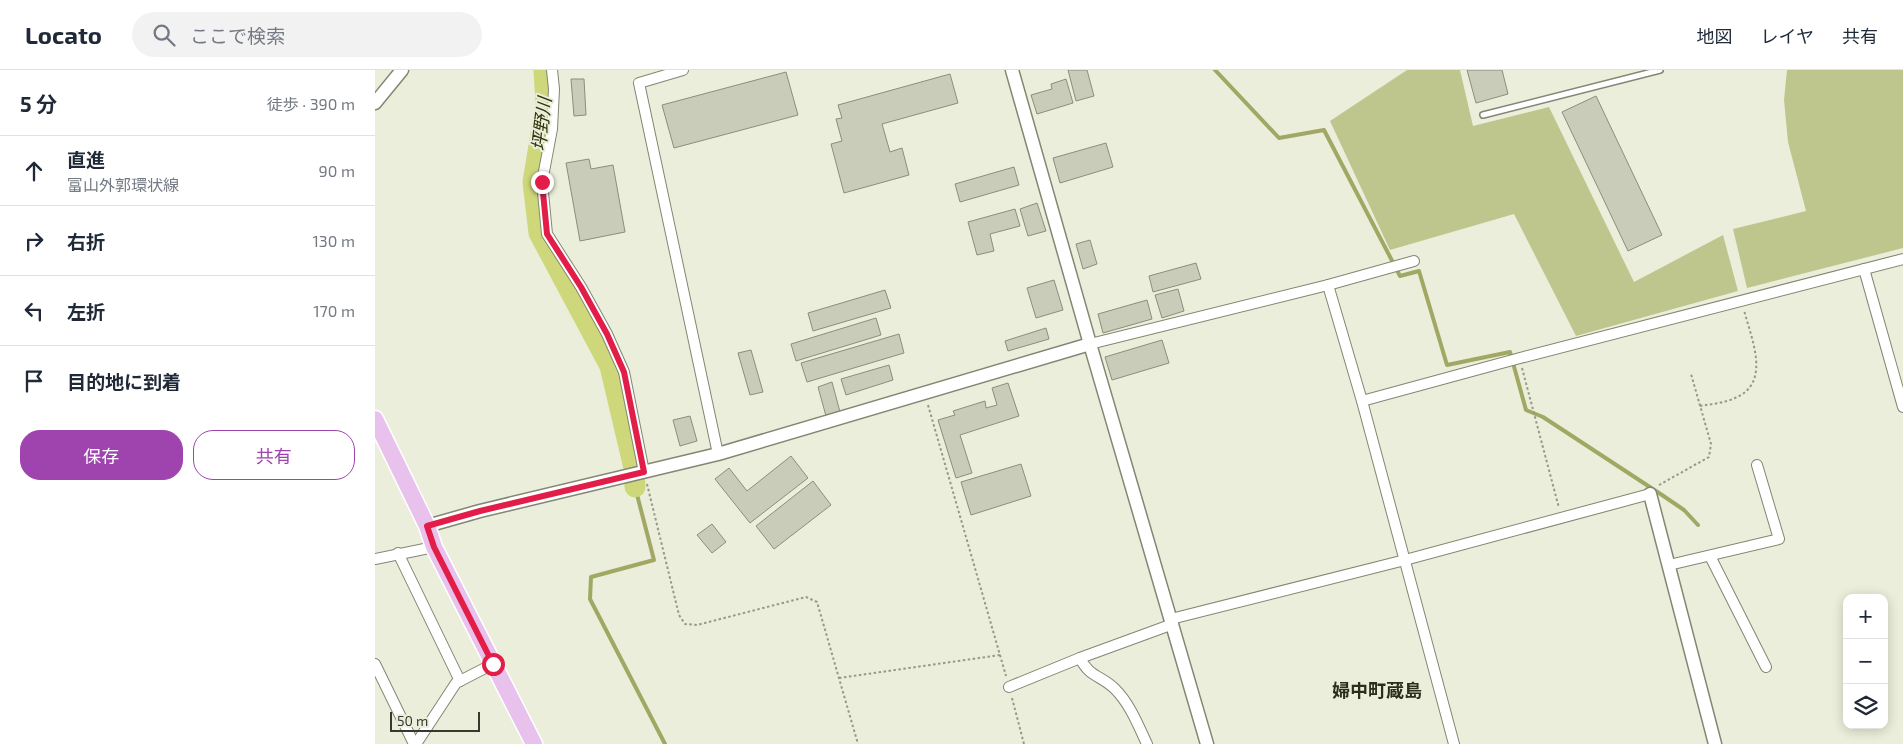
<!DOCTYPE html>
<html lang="ja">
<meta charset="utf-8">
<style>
:root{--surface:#fff;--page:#f2f2f3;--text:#1f2937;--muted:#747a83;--line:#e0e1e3;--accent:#9f43ae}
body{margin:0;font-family:"Exo 2","Noto Sans JP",sans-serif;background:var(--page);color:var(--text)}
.controls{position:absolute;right:15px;bottom:15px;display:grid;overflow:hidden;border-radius:10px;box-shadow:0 2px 12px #0003}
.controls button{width:45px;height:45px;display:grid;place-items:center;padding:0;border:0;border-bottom:1px solid var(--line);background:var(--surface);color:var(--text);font:25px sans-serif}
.scale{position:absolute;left:15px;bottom:12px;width:90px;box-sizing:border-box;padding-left:5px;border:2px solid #373830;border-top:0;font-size:14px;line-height:18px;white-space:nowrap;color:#373830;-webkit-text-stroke:4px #ebeeda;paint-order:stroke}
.stop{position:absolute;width:15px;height:15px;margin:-11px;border:4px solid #e11d48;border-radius:50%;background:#fff}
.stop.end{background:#e11d48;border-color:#fff;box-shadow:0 1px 5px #0008}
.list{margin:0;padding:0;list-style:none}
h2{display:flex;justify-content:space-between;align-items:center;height:65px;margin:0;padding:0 20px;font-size:21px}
h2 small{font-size:16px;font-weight:400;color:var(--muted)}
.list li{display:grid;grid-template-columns:32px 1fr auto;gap:15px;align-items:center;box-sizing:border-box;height:70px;padding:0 20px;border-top:1px solid var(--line)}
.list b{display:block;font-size:19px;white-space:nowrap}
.list p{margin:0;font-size:16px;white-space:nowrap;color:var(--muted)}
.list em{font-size:16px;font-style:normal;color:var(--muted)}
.actions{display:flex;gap:10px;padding:15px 20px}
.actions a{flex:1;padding:11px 0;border:1px solid var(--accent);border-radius:20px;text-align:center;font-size:18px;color:var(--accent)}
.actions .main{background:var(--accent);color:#fff}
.icon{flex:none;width:28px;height:28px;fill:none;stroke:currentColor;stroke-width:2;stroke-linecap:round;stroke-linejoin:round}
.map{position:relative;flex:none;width:1528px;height:674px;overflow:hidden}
header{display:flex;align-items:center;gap:30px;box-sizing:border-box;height:70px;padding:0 25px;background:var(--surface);border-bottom:1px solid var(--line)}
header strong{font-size:24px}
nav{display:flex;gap:28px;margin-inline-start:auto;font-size:18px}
.search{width:350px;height:45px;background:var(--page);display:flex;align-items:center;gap:12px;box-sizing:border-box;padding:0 18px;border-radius:28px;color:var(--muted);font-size:19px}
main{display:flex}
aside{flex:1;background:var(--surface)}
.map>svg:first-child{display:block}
.green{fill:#bfc68d}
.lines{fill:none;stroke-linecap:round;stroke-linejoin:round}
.stream{stroke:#a1a864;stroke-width:4}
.river{stroke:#ced87b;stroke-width:21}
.building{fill:#c9ccb9;stroke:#8b8e7b}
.service-casing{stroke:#838673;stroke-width:8}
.minor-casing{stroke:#838673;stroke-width:12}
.tertiary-casing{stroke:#838673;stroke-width:15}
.primary-casing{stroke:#fff;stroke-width:19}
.path{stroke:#96988a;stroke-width:2;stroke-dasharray:2.5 2.5;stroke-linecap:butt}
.service{stroke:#fff;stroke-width:5}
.minor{stroke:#fff;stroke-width:10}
.tertiary{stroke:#fff;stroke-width:12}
.primary{stroke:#e8c2ed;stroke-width:16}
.route{stroke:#e11d48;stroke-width:6}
.labels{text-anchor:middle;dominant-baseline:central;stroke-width:4;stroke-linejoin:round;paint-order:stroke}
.water-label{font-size:18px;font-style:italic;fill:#33360e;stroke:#ebeeda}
.neighbourhood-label{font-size:18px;font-weight:bold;fill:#2b2d1d;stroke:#ebeeda}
</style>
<header>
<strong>Locato</strong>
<div class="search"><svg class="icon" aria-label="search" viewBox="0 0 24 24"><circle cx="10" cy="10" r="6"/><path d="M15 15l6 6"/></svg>ここで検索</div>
<nav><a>地図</a><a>レイヤ</a><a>共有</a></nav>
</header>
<main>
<aside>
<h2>5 分<small>徒歩 · 390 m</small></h2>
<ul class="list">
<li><svg class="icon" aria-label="ahead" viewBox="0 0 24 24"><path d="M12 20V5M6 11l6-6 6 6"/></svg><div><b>直進</b><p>富山外郭環状線</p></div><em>90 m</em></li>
<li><svg class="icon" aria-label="right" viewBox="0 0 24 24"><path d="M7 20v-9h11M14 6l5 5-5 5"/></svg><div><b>右折</b></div><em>130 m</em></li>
<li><svg class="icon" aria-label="left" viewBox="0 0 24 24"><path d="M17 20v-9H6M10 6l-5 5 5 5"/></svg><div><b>左折</b></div><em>170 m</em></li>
<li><svg class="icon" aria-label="arrive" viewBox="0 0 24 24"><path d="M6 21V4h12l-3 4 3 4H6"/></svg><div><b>目的地に到着</b></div></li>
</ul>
<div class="actions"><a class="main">保存</a><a>共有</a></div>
</aside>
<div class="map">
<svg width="1528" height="674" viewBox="0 0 1528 674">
<rect width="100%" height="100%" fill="#ebeeda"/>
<g class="green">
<polygon points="1032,0 1085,0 1098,56 1174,37 1259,212 1348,165 1363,221 1201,266 1139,144 1015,180 955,51"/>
<polygon points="1412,0 1528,0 1528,178 1372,218 1358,159 1431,141 1413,72 1409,30"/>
</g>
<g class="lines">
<g class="stream">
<polyline points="840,0 904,68 949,60 1025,206 1044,201 1072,295 1135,282 1151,340 1168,347 1287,425 1309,440 1323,455"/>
<polyline points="260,417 279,490 216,507 215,529 290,674"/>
</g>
<polyline class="river" points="169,0 171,34 158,112 164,163 235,296 259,398 260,417"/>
</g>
<g class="building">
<polygon points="693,0 712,0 719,26 701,31"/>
<polygon points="1092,0 1127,0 1133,24 1101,33"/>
<polygon points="411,2 423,45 299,78 287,35"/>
<polygon points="575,4 583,33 507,54 515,82 527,78 534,105 469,123 456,74 467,71 461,49 467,48 463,35"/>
<polygon points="196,9 209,9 211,45 199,46"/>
<polygon points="691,9 698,33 662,44 656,25 677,19 676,14"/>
<polygon points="1221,26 1287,165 1253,181 1187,42"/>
<polygon points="731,73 738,97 685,113 678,88"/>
<polygon points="214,89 216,99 238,95 250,162 205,171 191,93"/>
<polygon points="639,97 644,115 585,132 580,114"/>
<polygon points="662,133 671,161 653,166 645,139"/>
<polygon points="640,139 645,156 615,164 619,181 602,185 593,152"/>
<polygon points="715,170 722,194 708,199 701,174"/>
<polygon points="821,193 826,209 778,222 774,206"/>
<polygon points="679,210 688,240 661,248 652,218"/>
<polygon points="803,219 809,241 787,248 780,225"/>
<polygon points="510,220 516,238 438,261 433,243"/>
<polygon points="772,230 777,249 728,263 723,244"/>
<polygon points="501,248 506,265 421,291 416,274"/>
<polygon points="671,258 674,269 633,281 630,271"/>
<polygon points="524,264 529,283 432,312 426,293"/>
<polygon points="787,270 794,293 737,310 730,287"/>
<polygon points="376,280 388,322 375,325 363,283"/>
<polygon points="514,295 518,310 471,325 466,309"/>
<polygon points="457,312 465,342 451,346 443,317"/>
<polygon points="633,313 644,346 585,365 597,403 581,408 563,350 580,345 578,341 610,331 611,338 622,335 617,318"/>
<polygon points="315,346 322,371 305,376 298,350"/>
<polygon points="416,386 433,408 375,453 340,409 354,398 372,421"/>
<polygon points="646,394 656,426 596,445 586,412"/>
<polygon points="438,411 456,435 399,479 381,456"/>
<polygon points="337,454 351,472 337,483 322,465"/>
</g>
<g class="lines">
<defs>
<polyline id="service" points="1108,45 1285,0"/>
<g id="minor">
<polyline points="177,0 179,19 177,59 167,112 172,164 206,217 232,264 249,302 269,402"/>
<polyline points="308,0 264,13 343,384"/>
<polyline points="1489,199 1528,337"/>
<polyline points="953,215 1039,191"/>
<polyline points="715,274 953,215 987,331 1079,674"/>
<polyline points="987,331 1145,288 1528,189"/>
<polyline points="23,483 85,611"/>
<polyline points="1335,486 1391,597"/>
<polyline points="0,489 59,477"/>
<polyline points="1294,495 1404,469 1382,395"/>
<polyline points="796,549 1030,490 1275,424"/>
<polyline points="0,594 39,674"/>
<polyline points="634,617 705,588"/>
<polyline points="41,674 81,613 118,594"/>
<path d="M 772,674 C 763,655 755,634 740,619 C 726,605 715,608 705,588 L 798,554"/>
</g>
<g id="tertiary">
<polyline points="637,0 715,274 832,674"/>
<polyline points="0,33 27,0"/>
<polyline points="1275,424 1340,674"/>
<polyline points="52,456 105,441 343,384 715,274"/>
</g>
<polyline id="primary" points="0,349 52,456 59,477 159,674"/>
</defs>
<use href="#service" class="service-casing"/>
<use href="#minor" class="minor-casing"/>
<use href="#tertiary" class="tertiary-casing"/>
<use href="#primary" class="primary-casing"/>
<g class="path">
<polyline points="1147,298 1184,438"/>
<polyline points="553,335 631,606"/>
<path d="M 1325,336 C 1337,334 1350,333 1360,328 C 1397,313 1376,268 1369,240"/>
<polyline points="272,414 304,545 310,554 322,555 431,527 442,532 483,674"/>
<polyline points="1284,415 1334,387 1336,374 1316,304"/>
<polyline points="464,608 625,585"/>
<polyline points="637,628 649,674"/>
</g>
<use href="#service" class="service"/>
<use href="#minor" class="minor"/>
<use href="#tertiary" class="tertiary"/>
<use href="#primary" class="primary"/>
</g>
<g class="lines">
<polyline class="route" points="118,594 59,477 52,456 105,441 269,402 249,302 232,264 206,217 172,164 167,112"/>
</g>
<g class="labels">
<g class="water-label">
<text transform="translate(166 54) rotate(-83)">坪野川</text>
</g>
<g class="neighbourhood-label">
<text x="1002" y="620">婦中町蔵島</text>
</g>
</g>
</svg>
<div class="controls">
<button>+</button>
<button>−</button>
<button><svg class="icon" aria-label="layers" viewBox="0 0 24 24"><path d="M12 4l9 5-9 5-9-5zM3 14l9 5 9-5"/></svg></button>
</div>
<div class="scale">50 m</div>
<div class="stop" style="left:118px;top:594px"></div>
<div class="stop end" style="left:167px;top:112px"></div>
</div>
</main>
